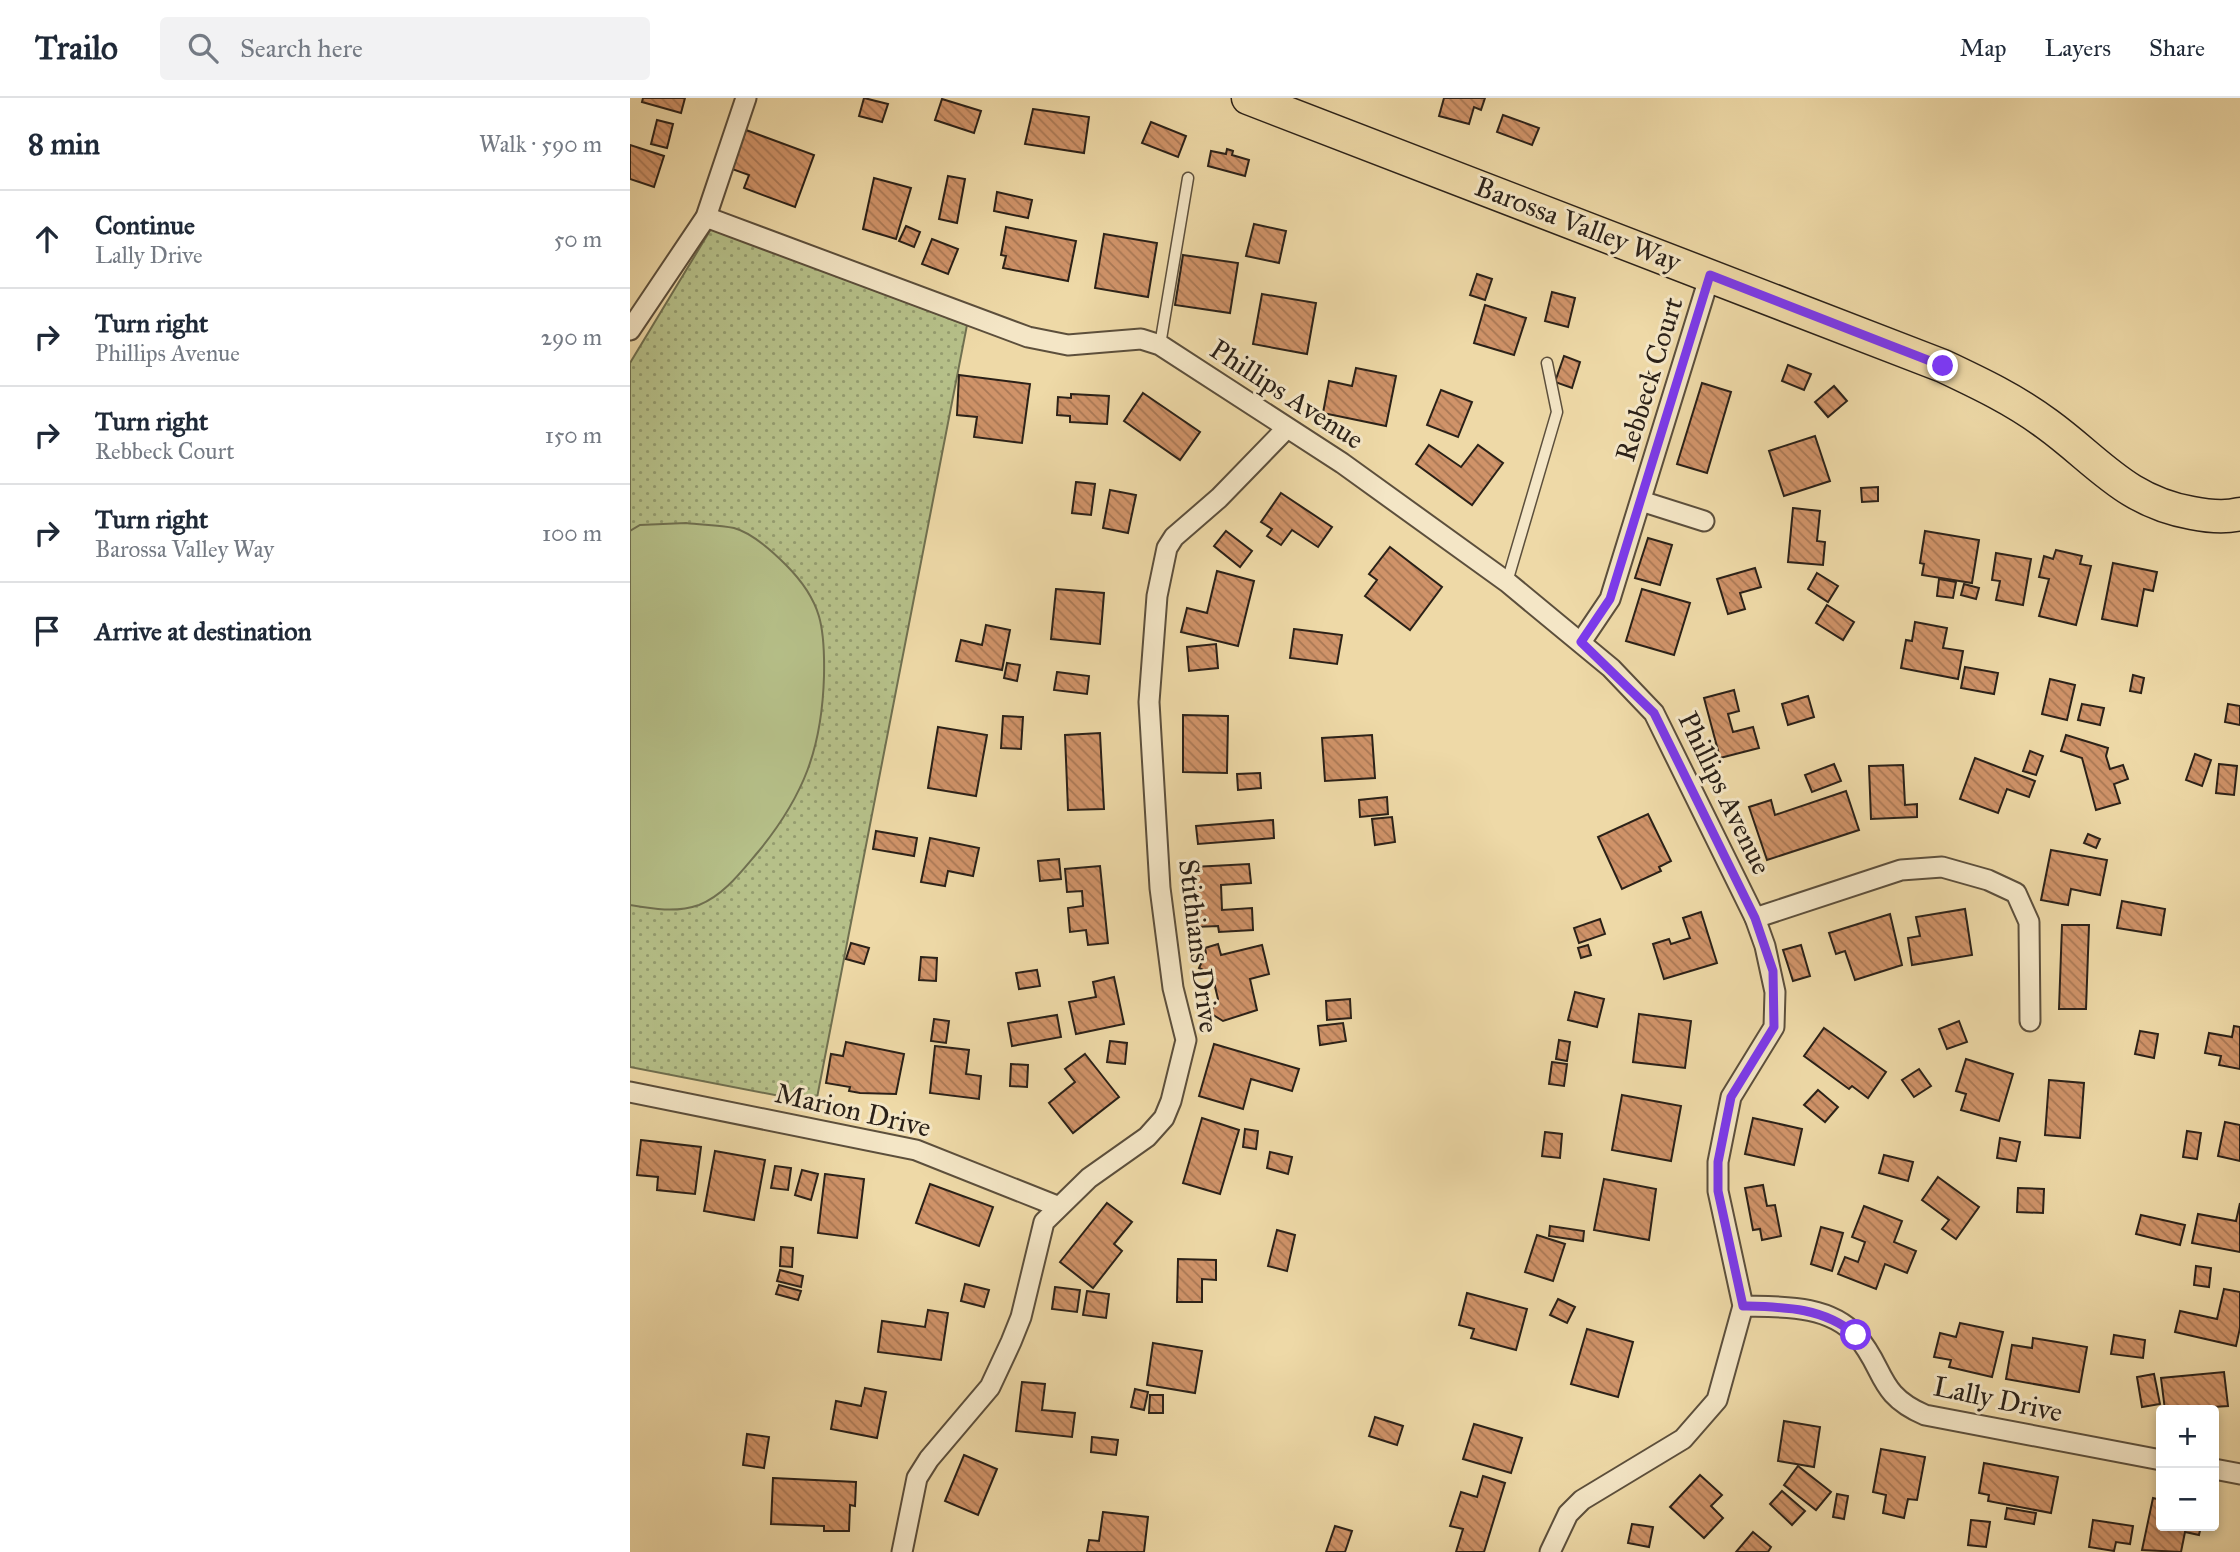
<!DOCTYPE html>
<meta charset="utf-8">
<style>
:root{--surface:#fff;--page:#f2f2f3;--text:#1f2937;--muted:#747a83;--line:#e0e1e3}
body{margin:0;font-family:"IM FELL Great Primer",serif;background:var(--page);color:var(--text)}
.controls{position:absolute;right:21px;bottom:21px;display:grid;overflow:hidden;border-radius:7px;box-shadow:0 4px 10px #0003}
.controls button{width:63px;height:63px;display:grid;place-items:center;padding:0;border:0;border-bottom:2px solid var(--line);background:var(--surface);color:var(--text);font:35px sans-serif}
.stop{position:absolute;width:21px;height:21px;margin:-16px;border:5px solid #7c3aed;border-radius:50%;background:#fff}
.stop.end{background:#7c3aed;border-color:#fff;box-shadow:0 2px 7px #0008}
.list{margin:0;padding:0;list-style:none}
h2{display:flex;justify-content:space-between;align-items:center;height:91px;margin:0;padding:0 28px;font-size:30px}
h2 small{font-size:23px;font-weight:400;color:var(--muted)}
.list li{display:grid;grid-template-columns:46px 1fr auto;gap:21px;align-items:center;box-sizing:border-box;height:98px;padding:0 28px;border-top:2px solid var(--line)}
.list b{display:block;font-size:26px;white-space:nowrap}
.list p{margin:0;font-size:23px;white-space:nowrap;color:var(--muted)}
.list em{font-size:23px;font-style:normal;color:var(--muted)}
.icon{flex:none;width:38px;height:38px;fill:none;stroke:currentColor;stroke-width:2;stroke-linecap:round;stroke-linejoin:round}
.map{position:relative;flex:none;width:1610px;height:1454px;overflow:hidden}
header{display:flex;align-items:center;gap:42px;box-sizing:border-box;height:98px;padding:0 35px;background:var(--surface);border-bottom:2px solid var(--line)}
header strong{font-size:33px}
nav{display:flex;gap:38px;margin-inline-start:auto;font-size:24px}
.search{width:490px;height:63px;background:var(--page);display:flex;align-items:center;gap:18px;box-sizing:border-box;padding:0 24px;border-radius:7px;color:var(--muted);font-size:26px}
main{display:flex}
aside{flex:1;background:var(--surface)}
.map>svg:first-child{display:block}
.park{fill:url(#park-dots);stroke:#707050;stroke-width:2}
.garden{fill:#b6c089;stroke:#707050;stroke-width:2}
.building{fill:url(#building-back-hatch);stroke:#2b2118;stroke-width:2}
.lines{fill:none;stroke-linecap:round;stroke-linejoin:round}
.service-casing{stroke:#5c4f3c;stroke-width:13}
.minor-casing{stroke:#5c4f3c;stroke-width:23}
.primary-casing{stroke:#2b2118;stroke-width:35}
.service{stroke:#f4e6c6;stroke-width:10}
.minor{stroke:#f4e6c6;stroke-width:19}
.primary{stroke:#eed9a7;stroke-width:32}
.route{stroke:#7c3aed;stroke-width:9}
.labels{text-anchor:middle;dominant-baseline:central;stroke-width:6;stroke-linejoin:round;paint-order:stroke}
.street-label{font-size:28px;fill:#2b2118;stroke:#f4e6c6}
</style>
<header>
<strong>Trailo</strong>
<div class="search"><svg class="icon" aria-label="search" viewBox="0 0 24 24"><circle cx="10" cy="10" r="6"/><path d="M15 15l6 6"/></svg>Search here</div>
<nav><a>Map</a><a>Layers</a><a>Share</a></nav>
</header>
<main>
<aside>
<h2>8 min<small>Walk · 590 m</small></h2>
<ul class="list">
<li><svg class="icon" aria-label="ahead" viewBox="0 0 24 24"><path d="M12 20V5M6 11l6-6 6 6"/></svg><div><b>Continue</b><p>Lally Drive</p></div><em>50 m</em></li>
<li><svg class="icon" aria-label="right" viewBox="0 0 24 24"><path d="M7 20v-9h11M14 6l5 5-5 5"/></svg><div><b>Turn right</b><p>Phillips Avenue</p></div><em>290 m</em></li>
<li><svg class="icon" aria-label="right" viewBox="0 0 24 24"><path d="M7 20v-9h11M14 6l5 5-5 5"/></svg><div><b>Turn right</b><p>Rebbeck Court</p></div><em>150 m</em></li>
<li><svg class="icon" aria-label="right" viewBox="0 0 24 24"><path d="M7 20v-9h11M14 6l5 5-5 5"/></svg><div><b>Turn right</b><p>Barossa Valley Way</p></div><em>100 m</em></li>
<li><svg class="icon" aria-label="arrive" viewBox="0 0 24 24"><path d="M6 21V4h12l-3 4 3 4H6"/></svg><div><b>Arrive at destination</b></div></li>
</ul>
</aside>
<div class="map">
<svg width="1610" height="1454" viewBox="0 0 1610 1454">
<defs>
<pattern id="park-dots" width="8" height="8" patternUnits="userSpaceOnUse" patternTransform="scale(1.75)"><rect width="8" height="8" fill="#b6c089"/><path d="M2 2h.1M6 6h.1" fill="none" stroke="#949c6f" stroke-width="1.8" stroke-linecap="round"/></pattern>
<pattern id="building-back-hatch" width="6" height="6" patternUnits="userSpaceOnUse" patternTransform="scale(1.75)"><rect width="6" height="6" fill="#d09369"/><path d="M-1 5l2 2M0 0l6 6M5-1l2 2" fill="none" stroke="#a97855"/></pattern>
</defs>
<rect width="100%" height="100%" fill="#eed9a7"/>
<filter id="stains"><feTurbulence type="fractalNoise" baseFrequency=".00286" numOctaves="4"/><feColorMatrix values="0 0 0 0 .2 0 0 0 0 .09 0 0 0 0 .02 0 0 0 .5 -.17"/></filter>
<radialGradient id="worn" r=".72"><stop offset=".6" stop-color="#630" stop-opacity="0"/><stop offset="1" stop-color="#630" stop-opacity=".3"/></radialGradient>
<polygon class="park" points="81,131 337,227 186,1005 0,969 0,265"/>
<path class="garden" d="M 56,425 C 72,427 89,427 104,430 C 123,435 143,454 156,467 C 192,503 195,530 194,578 C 192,650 174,698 128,754 C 111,774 94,797 69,807 C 46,815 23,811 0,807 L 0,433 L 10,427 Z"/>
<g class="building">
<polygon points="13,0 55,0 51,15 12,4"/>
<polygon points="234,0 258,6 252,24 229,18"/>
<polygon points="814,0 855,0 851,12 844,9 839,26 809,18"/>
<polygon points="312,1 351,13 344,35 305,22"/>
<polygon points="403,11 459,19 454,55 395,46"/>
<polygon points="873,17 909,30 902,47 867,34"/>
<polygon points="27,22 43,26 37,50 21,46"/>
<polygon points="521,24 556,38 548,59 512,45"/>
<polygon points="116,32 184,57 165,109 114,90 119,77 102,71"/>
<polygon points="0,47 34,58 24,89 0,81"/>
<polygon points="597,51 603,53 602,57 619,62 615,78 578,68 581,53 596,56"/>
<polygon points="318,78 335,81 327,125 309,121"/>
<polygon points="244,80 281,90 266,141 233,131"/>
<polygon points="367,94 402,102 398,120 364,113"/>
<polygon points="624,126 656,133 649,165 616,158"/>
<polygon points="276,128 290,134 284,149 269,143"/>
<polygon points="376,129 446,143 438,183 373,170 376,158 371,157"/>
<polygon points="474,136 527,145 518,199 465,190"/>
<polygon points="302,141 328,151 318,176 292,166"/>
<polygon points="553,157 608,165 600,215 545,207"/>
<polygon points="847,176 862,181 855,202 840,197"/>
<polygon points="922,194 945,200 938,229 915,223"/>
<polygon points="632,196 686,205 677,256 623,246"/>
<polygon points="855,207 896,220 884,257 844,245"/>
<polygon points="934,258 950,264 942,290 925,284"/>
<polygon points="1158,267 1181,276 1174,292 1152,283"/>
<polygon points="726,270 766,278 756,328 693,315 699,283 722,288"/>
<polygon points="329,277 400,286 392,345 344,339 347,319 327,317"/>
<polygon points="1072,285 1101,294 1077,375 1047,366"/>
<polygon points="1204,288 1217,303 1198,319 1185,304"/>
<polygon points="811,292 842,304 828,339 797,327"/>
<polygon points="513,295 570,334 550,362 494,323"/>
<polygon points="441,296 479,298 477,326 440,324 440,318 427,317 428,299 441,300"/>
<polygon points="1185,338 1200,383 1154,398 1139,353"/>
<polygon points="799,347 831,369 848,347 873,365 842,407 786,366"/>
<polygon points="446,384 465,386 461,417 442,415"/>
<polygon points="1248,389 1248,403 1232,404 1231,390"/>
<polygon points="480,392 506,397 498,435 473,430"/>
<polygon points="651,395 702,429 688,449 662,432 651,447 637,438 642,431 631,424"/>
<polygon points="1163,410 1190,413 1187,443 1195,444 1193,467 1158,464"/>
<polygon points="596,433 622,453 610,469 584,448"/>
<polygon points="1295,433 1349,442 1342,485 1292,477 1294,466 1290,465"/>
<polygon points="1018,440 1042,447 1030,487 1005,480"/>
<polygon points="760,449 812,489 780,532 735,498 747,482 739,476"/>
<polygon points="1426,452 1452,458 1450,466 1461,468 1446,527 1409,518 1419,481 1409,479 1414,458 1423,461"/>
<polygon points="1366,455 1401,461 1393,507 1366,502 1370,483 1362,482"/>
<polygon points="1483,465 1527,474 1523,493 1514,491 1507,528 1472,521"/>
<polygon points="1125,470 1131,489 1110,495 1115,511 1098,516 1087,481"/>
<polygon points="587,473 624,483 608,548 551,534 557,510 577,515"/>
<polygon points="1187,475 1208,488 1198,504 1178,491"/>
<polygon points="1309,481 1326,484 1323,500 1307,498"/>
<polygon points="1334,486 1349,490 1346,501 1331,497"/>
<polygon points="426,491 474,495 470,546 421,541"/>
<polygon points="1012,491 1060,505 1044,557 996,543"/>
<polygon points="1197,507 1224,524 1213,542 1186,525"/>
<polygon points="1285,524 1317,530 1313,550 1333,553 1328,581 1271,570 1276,542 1282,543"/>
<polygon points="356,527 380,532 372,572 326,563 331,542 352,547"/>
<polygon points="664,531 712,537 707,566 660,560"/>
<polygon points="586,546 588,570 559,573 557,549"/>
<polygon points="377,565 390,567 387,583 374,580"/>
<polygon points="1335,569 1368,575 1364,596 1331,590"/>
<polygon points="427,574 459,578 457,596 424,592"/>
<polygon points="1503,577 1514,580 1511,595 1500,593"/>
<polygon points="1420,581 1445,587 1437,622 1412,616"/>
<polygon points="1104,592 1109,613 1098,616 1103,634 1123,629 1129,650 1090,660 1074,600"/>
<polygon points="1178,598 1184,619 1158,627 1152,606"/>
<polygon points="1452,606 1474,610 1470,627 1448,622"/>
<polygon points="1598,606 1610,608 1610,627 1595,624"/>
<polygon points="553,617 598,618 597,675 553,674"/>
<polygon points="373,618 393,619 391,651 371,650"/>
<polygon points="308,629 357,637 346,698 298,690"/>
<polygon points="470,635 474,711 438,712 435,637"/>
<polygon points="742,637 745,680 695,683 692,640"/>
<polygon points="1436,637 1478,650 1476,658 1480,671 1493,667 1498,681 1484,686 1490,705 1466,712 1452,660 1431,653"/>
<polygon points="1400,653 1413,658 1406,677 1393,673"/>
<polygon points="1565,656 1581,662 1572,688 1556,682"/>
<polygon points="1345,660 1405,683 1399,699 1377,691 1368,715 1330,701"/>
<polygon points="1204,666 1211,683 1182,694 1175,677"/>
<polygon points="1589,666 1607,668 1604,697 1586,695"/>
<polygon points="1273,667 1275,707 1287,706 1287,719 1241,721 1239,668"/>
<polygon points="630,675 631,690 608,692 607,676"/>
<polygon points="1216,693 1229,732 1137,762 1119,709 1141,702 1145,717"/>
<polygon points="757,699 758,716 730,719 729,702"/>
<polygon points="1018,716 1041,763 1029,769 1031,773 992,791 968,739"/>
<polygon points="762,719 765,744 745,747 742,721"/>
<polygon points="643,722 644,740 568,746 566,728"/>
<polygon points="246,733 287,740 284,758 243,751"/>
<polygon points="1458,736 1470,741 1466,750 1454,745"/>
<polygon points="300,740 349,750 343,778 318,773 315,788 291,784"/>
<polygon points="1421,752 1477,762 1470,797 1441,791 1438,807 1411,802"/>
<polygon points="429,761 431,781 410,783 408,763"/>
<polygon points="619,766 621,785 591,787 592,812 622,810 623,832 589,834 588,828 566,829 563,769"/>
<polygon points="470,768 478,845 458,847 456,832 440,834 438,810 453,808 452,793 437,794 435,771"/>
<polygon points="1492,803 1535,811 1531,837 1487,830"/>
<polygon points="1335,811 1342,857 1282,867 1278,840 1290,838 1286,819"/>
<polygon points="1071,814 1087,865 1034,881 1023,846 1039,841 1041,846 1060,840 1053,820"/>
<polygon points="1260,816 1272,867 1225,882 1215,853 1206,856 1199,835"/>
<polygon points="970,821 975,836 949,845 944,830"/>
<polygon points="1432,827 1459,827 1456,911 1429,911"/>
<polygon points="221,845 239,850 234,866 216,861"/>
<polygon points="588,846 591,857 632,847 639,876 620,881 627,912 593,923 580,915 588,901 582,876 569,870 576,855 575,850"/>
<polygon points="958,847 961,857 951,860 948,850"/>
<polygon points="1171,847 1180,878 1163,883 1153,852"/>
<polygon points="291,859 307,860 306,883 289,882"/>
<polygon points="407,872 410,888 389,891 386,875"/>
<polygon points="484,879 494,926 446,936 439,904 466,899 463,884"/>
<polygon points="945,894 974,901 967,929 938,922"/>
<polygon points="720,901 721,920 697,922 696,903"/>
<polygon points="1009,916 1061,923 1055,970 1003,964"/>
<polygon points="427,917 431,939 382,948 378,925"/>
<polygon points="304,921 319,923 316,945 301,943"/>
<polygon points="1329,923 1337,944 1317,951 1309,931"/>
<polygon points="713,925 716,943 690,947 688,928"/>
<polygon points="1604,928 1610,929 1610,971 1589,967 1591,958 1575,955 1579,935 1602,939"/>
<polygon points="1194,930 1256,974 1238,1000 1222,988 1219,991 1174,958"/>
<polygon points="1510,933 1528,936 1524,960 1505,956"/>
<polygon points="929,942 940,944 937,963 926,961"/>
<polygon points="480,943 497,945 495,966 477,964"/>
<polygon points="216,944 274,956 266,996 230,995 219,993 220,989 196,985 201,956 213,958"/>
<polygon points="584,946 669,971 662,993 621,981 613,1011 569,998"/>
<polygon points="305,948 339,952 336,976 351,978 349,1001 300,995"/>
<polygon points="455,956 489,999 443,1035 419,1005 445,984 435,971"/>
<polygon points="1336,961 1383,976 1369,1023 1331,1012 1336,996 1326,993"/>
<polygon points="922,964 937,966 934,988 919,986"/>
<polygon points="381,966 398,967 397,989 380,988"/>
<polygon points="1289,971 1301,988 1284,999 1272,982"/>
<polygon points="1419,982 1454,985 1450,1040 1415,1037"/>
<polygon points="1188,992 1208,1009 1195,1024 1174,1007"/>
<polygon points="992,997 1051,1008 1041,1063 982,1052"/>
<polygon points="572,1020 609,1032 590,1096 553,1085"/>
<polygon points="1123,1020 1172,1031 1164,1067 1115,1056"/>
<polygon points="1595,1024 1610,1027 1610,1063 1588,1058"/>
<polygon points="615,1031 628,1033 626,1051 613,1049"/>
<polygon points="1557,1033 1571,1035 1567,1061 1553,1059"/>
<polygon points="915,1034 932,1036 930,1060 912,1058"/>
<polygon points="1370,1040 1390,1044 1386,1063 1367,1060"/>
<polygon points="11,1042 71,1049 65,1096 27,1092 28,1079 7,1077"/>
<polygon points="85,1053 135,1062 124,1122 74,1113"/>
<polygon points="640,1054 662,1059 658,1076 637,1070"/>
<polygon points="1254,1057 1283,1064 1278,1083 1249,1075"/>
<polygon points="145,1068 161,1070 158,1092 141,1090"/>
<polygon points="172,1072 188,1076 181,1102 165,1097"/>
<polygon points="195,1076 234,1081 227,1140 188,1135"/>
<polygon points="1308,1079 1349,1109 1326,1141 1312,1131 1319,1122 1292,1102"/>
<polygon points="974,1081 1026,1091 1019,1142 964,1132"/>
<polygon points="300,1086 363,1109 349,1148 286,1125"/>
<polygon points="1133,1087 1137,1108 1145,1107 1151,1138 1132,1142 1130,1131 1123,1132 1115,1090"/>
<polygon points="1388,1090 1414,1091 1413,1115 1387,1114"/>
<polygon points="477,1105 502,1124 484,1146 492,1153 463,1190 430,1164"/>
<polygon points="1610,1105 1610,1154 1562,1145 1568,1116 1606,1123"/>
<polygon points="1234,1108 1272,1123 1264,1144 1286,1153 1277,1175 1255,1166 1246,1191 1208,1176 1215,1159 1228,1164 1235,1144 1222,1139"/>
<polygon points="1511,1117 1555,1127 1550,1147 1506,1136"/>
<polygon points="920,1128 954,1133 953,1143 919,1138"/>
<polygon points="1191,1129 1213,1135 1202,1173 1181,1166"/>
<polygon points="647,1132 665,1137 657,1173 638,1168"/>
<polygon points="907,1137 935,1146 923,1183 895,1174"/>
<polygon points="151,1149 163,1150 162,1169 150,1168"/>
<polygon points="548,1161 586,1162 586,1182 572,1181 572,1204 547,1204"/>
<polygon points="1566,1168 1581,1170 1579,1189 1564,1187"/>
<polygon points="150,1172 173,1178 171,1189 147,1183"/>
<polygon points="335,1186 359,1192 354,1209 331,1203"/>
<polygon points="149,1187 171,1193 168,1202 146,1196"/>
<polygon points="425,1189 450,1192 447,1214 422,1211"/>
<polygon points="1594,1191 1610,1194 1610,1230 1606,1248 1545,1234 1550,1213 1587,1221"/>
<polygon points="457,1193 479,1196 476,1220 453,1217"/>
<polygon points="837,1195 897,1211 886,1252 841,1240 844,1231 829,1227"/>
<polygon points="928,1201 945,1209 937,1225 920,1217"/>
<polygon points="298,1212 318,1215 311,1262 248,1254 252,1223 295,1229"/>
<polygon points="1330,1225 1373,1234 1362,1279 1319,1269 1321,1262 1304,1259 1310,1235 1326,1239"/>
<polygon points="957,1231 1003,1244 988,1299 941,1286"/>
<polygon points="1484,1237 1515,1242 1513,1260 1481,1256"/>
<polygon points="1403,1240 1457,1249 1449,1294 1376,1281 1382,1247 1402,1250"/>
<polygon points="523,1245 572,1253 565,1295 517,1287"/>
<polygon points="1594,1274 1598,1308 1535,1312 1531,1280"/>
<polygon points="1524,1276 1530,1306 1512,1309 1507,1279"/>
<polygon points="392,1284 415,1286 412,1312 445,1315 442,1339 386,1333"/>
<polygon points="235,1290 256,1294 247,1340 201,1331 206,1303 231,1308"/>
<polygon points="505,1291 518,1294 514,1312 501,1309"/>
<polygon points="520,1297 533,1297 533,1315 519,1315"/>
<polygon points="745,1319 773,1328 767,1347 739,1338"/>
<polygon points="1154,1323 1190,1329 1184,1369 1148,1363"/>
<polygon points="844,1326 892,1340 881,1375 833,1361"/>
<polygon points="117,1336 139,1339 134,1370 113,1367"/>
<polygon points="462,1339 488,1342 486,1357 461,1354"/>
<polygon points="1251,1351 1295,1359 1287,1402 1278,1401 1274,1420 1253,1415 1256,1397 1243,1394"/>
<polygon points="334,1357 367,1371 348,1417 315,1403"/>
<polygon points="1354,1365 1428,1379 1421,1415 1358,1403 1359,1397 1349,1395"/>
<polygon points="1168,1368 1201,1394 1186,1412 1154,1387"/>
<polygon points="1070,1377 1092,1397 1081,1408 1093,1420 1074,1440 1040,1409"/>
<polygon points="853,1378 875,1385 854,1454 826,1454 833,1431 820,1428 831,1394 847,1399"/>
<polygon points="143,1380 226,1384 225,1408 220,1407 219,1433 194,1433 194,1428 141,1426"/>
<polygon points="1152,1393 1175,1413 1162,1427 1140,1406"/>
<polygon points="1207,1396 1218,1398 1214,1421 1203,1419"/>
<polygon points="1523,1400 1531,1402 1531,1428 1571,1428 1569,1437 1555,1434 1551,1454 1512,1452"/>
<polygon points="1377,1410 1406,1415 1404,1426 1375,1421"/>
<polygon points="473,1414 518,1419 514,1454 457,1454 459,1442 469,1443"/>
<polygon points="1341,1422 1360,1424 1356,1449 1338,1447"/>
<polygon points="1463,1422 1503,1428 1500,1446 1486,1444 1484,1453 1459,1449"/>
<polygon points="1002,1426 1023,1429 1019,1449 998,1445"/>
<polygon points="705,1428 722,1433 715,1454 696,1454"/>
<polygon points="1123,1434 1141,1449 1138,1454 1106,1454"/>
</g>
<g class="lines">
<defs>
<g id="service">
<polyline points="530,247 558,80"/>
<polyline points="877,484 927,314 917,265"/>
</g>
<g id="minor">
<polyline points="76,119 398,239 438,247 511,241 530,247 712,365 877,484 981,570 1024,615 1125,820 1135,848 1145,894 1144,929 1101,999 1088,1064 1088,1093 1113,1208 1087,1302 1053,1341 952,1402 938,1416 920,1454"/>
<polyline points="0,232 76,119 116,0"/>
<polyline points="1011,403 1074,423"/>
<polyline points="951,544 980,501 1080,177"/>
<polyline points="1125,820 1271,772 1312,769 1358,782 1386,795 1399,824 1400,923"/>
<polyline points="0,994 286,1052 427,1108"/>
<path d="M 1113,1208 C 1150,1209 1198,1206 1226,1237 C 1256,1271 1246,1296 1295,1317 L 1531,1362"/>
<polyline points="1584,1371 1610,1376"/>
<polyline points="272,1454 287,1380 299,1361 360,1289 381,1244 391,1219 414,1124 459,1080 517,1039 534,1020 541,1003 556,942 543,890 530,790 519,604 527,498 537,450 544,439 589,400 656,331"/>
</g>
<path id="primary" d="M 618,0 L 1313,268 C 1349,285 1385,302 1417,326 C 1468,363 1495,403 1562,415 C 1577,418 1595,420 1610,416"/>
</defs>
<use href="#service" class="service-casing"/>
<use href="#minor" class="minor-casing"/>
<use href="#primary" class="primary-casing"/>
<use href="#service" class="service"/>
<use href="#minor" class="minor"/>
<use href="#primary" class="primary"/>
</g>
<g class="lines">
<path class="route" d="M 1226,1237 C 1193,1209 1154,1209 1113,1208 L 1088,1093 L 1088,1064 L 1101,999 L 1144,929 L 1143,873 L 1125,820 L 1024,615 L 951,544 L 980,501 L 1080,177 L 1313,268"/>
</g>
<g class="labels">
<g class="street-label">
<text transform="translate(948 126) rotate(21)">Barossa Valley Way</text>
<text transform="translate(1019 281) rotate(-73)">Rebbeck Court</text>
<text transform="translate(657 296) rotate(33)">Phillips Avenue</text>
<text transform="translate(1095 695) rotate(64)">Phillips Avenue</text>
<text transform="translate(569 848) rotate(83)">Stithians Drive</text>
<text transform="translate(223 1012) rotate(13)">Marion Drive</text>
<text transform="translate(1368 1301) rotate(12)">Lally Drive</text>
</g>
</g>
<rect width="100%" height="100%" filter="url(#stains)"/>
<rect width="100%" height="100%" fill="url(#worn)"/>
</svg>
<div class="controls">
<button>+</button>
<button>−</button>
</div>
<div class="stop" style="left:1226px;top:1237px"></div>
<div class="stop end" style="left:1313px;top:268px"></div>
</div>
</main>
